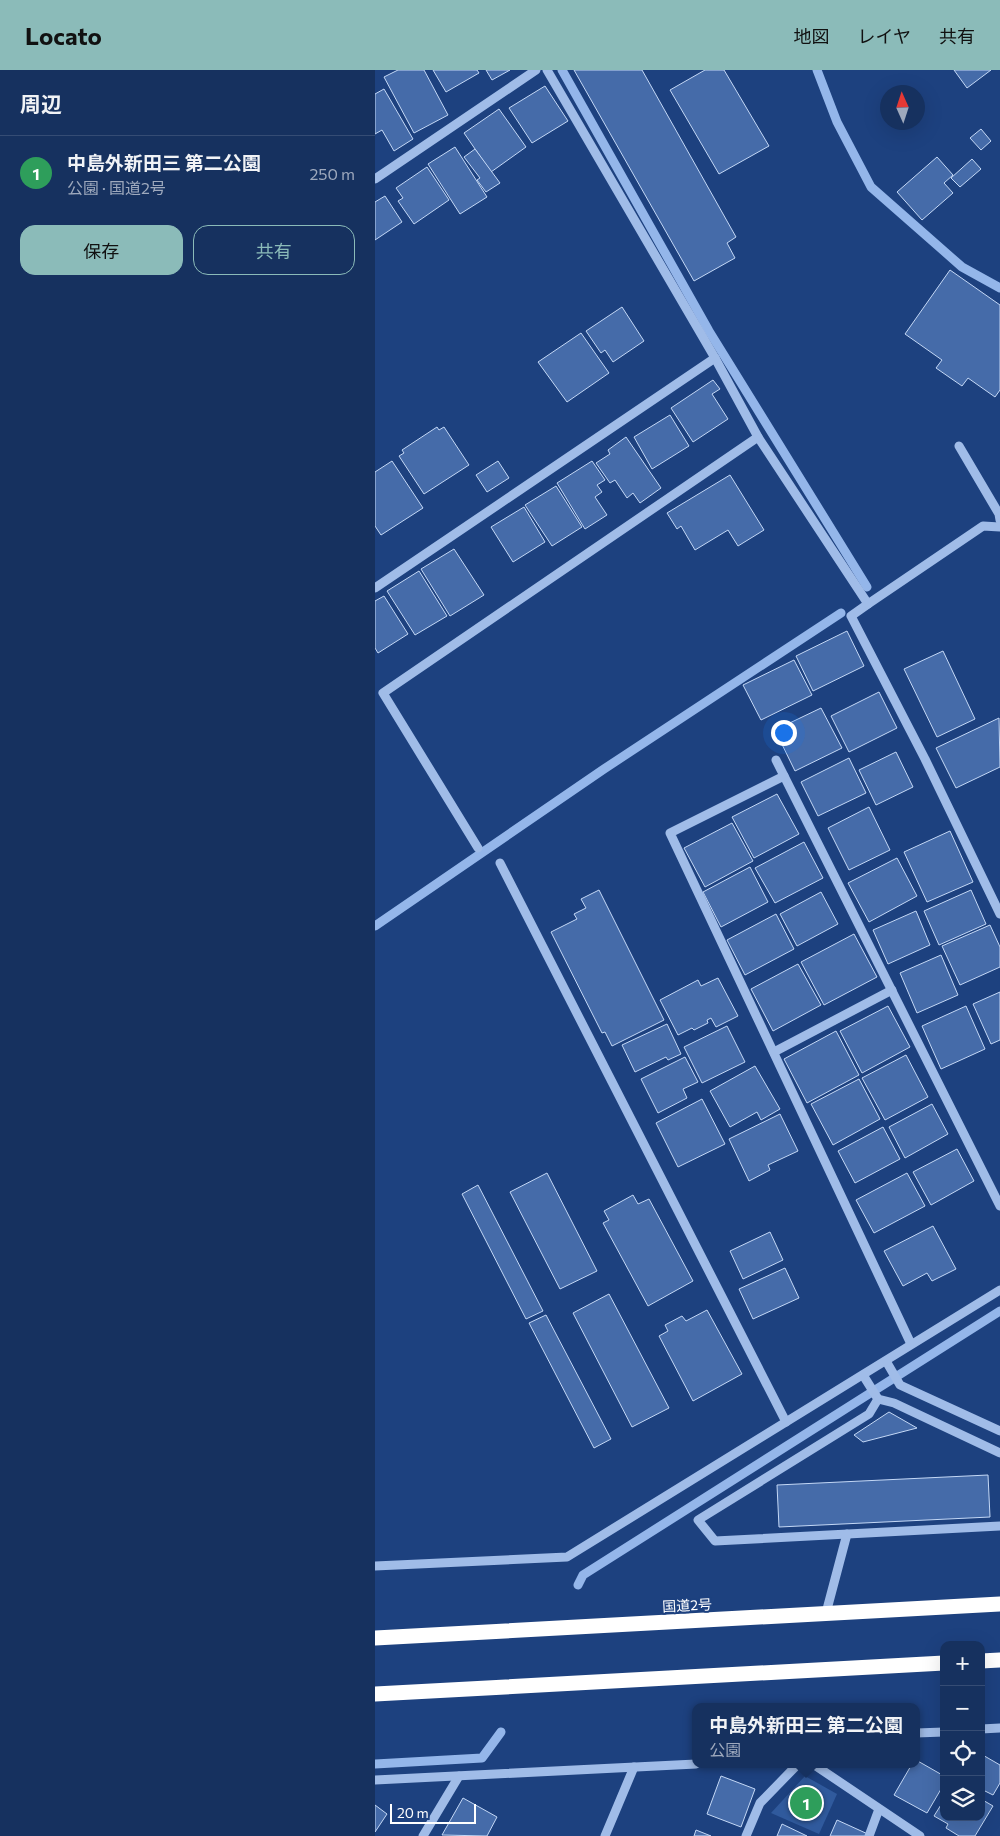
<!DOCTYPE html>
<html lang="ja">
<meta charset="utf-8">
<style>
:root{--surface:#16315f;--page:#1f3965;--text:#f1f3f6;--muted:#9ea9bd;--line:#354c74;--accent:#8bbbb9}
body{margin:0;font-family:Commissioner,"Noto Sans JP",sans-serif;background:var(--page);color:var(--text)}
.controls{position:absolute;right:15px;bottom:15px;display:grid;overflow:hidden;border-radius:10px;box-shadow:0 5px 20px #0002}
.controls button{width:45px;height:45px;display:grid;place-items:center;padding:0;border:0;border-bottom:1px solid var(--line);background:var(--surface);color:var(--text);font:25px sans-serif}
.compass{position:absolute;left:505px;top:15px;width:45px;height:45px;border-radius:50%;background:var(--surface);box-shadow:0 5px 20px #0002;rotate:357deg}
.scale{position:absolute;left:15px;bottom:12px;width:86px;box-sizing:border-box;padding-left:5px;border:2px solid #fff;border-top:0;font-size:14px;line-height:18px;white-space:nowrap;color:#fff;-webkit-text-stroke:4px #1d417f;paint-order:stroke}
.you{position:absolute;left:408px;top:662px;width:18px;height:18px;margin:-12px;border:4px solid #fff;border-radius:50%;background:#1a73e8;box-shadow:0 0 0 8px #1a73e833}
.badge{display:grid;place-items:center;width:32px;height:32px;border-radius:50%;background:var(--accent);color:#fff;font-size:16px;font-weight:700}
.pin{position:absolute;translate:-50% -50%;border:2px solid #fff;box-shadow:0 1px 5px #0006}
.popup{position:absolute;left:317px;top:1633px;width:228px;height:65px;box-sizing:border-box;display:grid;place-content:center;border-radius:10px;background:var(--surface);filter:drop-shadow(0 1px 4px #0005);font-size:16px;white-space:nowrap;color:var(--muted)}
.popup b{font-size:19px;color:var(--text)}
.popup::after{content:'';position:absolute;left:50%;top:100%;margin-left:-10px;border:10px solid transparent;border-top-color:var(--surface)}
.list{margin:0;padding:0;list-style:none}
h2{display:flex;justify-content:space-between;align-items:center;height:65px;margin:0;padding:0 20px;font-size:21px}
h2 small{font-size:16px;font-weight:400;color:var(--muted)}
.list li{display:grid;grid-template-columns:32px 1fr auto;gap:15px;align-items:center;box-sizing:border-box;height:75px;padding:0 20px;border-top:1px solid var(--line)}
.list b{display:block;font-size:19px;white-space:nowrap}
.list p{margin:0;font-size:16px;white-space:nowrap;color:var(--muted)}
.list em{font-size:16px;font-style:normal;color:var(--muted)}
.actions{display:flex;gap:10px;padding:15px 20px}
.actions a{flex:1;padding:11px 0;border:1px solid var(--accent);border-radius:15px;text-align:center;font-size:18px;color:var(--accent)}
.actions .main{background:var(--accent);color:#111}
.icon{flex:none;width:28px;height:28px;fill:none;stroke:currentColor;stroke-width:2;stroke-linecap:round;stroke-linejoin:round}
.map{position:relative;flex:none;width:625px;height:1766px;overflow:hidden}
header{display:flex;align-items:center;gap:30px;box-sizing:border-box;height:70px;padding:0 25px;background:var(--accent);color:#111}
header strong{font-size:24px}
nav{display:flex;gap:28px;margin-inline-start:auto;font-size:18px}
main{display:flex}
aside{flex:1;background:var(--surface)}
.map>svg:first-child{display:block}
.green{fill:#305a9d}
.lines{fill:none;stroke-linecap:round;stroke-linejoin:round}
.stream{stroke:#94b6ea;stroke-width:9}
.building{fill:#456ba9;stroke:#c4d8f6}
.minor{stroke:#a0bce8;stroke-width:9}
.highway{stroke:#fff;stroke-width:15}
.labels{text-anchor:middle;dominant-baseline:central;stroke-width:4;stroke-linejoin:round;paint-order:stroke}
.street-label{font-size:14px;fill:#fff;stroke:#1d417f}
</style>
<header>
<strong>Locato</strong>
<nav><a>地図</a><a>レイヤ</a><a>共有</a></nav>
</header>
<main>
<aside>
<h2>周辺<small></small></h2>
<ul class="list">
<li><span class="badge" style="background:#2e9e5b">1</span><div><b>中島外新田三 第二公園</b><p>公園 · 国道2号</p></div><em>250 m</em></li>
</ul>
<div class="actions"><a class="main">保存</a><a>共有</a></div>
</aside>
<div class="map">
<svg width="625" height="1766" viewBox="0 0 625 1766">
<rect width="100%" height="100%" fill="#1d417f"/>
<polygon class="green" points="430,1706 462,1724 444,1764 396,1743"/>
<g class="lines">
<g class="stream">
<polyline points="187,0 334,261 492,517"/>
<polyline points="442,0 462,52 496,117 587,197 625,218"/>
<polyline points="0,856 229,699 466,543"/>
<polyline points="203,1515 208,1505 625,1241"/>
<polyline points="0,1694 107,1688 126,1662"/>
</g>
</g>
<g class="building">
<polygon points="23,0 49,0 73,45 39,63 9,7"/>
<polygon points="58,0 102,0 104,3 71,22"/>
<polygon points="111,0 135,0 117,10"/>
<polygon points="199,0 267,0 361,167 352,173 360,188 319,211"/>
<polygon points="330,0 349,0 394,76 344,104 295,20"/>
<polygon points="579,0 616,0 592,18"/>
<polygon points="170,16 193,51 157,73 134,38"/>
<polygon points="9,19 38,69 19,81 7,60 0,64 0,24"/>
<polygon points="124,39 151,77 116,102 89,63"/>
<polygon points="606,59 616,71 606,80 595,68"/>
<polygon points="80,77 112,127 85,144 53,94"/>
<polygon points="100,79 125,113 111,122 102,110 105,108 89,87"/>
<polygon points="562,87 578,105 569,113 578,123 547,150 522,122"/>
<polygon points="597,89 606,99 585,117 576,108"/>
<polygon points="52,97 74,130 39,154 23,131 28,128 21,118"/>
<polygon points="10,126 27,152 0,170 0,132"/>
<polygon points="575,200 625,235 625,320 620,327 593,308 587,316 561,298 567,290 530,264"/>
<polygon points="247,237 269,271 238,292 230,280 226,283 211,261"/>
<polygon points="206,263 234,303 192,332 163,292"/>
<polygon points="338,310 345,319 337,324 353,349 318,372 296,338"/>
<polygon points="295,345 314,376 277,399 259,367"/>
<polygon points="62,357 64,360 69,357 94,395 49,424 24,386 29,383 27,380"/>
<polygon points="251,367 286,418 265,433 258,423 252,428 240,410 235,413 221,393 235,384 233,380"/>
<polygon points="17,391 48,438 6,465 0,456 0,402"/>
<polygon points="123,391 134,408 112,422 101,405"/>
<polygon points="217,391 230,410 222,415 227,422 220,427 232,445 210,459 182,413"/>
<polygon points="355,405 389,460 363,476 353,460 320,480 306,456 302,459 292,443"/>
<polygon points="181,416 207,457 177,476 150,435"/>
<polygon points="149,437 170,472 138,492 116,457"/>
<polygon points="79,479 109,525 75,546 46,499"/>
<polygon points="44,501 72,546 40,565 12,521"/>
<polygon points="9,526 33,564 3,583 0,578 0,531"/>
<polygon points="472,561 489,596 438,621 421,586"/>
<polygon points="568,581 600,649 562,667 529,599"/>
<polygon points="419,590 437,625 386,650 368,615"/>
<polygon points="504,622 522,658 474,682 456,646"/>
<polygon points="446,638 467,678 420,701 400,660"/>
<polygon points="624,648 625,697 581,718 561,678"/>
<polygon points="521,682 538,717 501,735 484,700"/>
<polygon points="474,688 491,723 443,746 426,712"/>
<polygon points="402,724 424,764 379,788 357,747"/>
<polygon points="494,737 515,780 474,800 453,758"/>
<polygon points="357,753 378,791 330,817 309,778"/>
<polygon points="575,761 598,812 552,832 529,782"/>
<polygon points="429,772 448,808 400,833 380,798"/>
<polygon points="522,788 542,826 494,852 473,813"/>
<polygon points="375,797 393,832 346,857 328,822"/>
<polygon points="224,820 289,950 237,976 230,962 227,963 176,862 202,849 199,844 211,838 206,829"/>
<polygon points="596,820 611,854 564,875 549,841"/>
<polygon points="446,822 463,854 422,876 405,844"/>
<polygon points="541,841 555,875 513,894 498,860"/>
<polygon points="401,844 419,879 370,905 352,870"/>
<polygon points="615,855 625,877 625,897 585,915 567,876"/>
<polygon points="479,864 502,907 449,935 426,892"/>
<polygon points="566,885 583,925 542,943 525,903"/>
<polygon points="423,894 446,935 398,961 376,919"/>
<polygon points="343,908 363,946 341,957 336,948 332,950 333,953 319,960 317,958 303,965 285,930 323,910 326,916"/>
<polygon points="625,922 625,970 616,974 598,934"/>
<polygon points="513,936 535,977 487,1003 465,961"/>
<polygon points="591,936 610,979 566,999 547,956"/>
<polygon points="292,954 306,984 293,990 291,987 260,1002 247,975"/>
<polygon points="352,956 370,992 327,1013 309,977"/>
<polygon points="461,961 484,1005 432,1033 409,989"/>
<polygon points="531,985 553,1027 510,1050 487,1008"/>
<polygon points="310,987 323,1012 308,1019 312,1028 283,1043 266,1009"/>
<polygon points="380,996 405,1039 386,1050 382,1042 355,1057 335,1021"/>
<polygon points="484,1009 505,1049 458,1075 436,1034"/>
<polygon points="327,1029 350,1074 303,1097 281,1053"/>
<polygon points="557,1034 573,1064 530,1088 514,1057"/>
<polygon points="405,1044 423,1081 393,1095 395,1100 374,1111 354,1069"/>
<polygon points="508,1057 525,1089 480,1113 463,1081"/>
<polygon points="582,1079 599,1111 556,1135 538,1102"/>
<polygon points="172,1103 222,1201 185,1219 135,1122"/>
<polygon points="532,1103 550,1136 499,1163 481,1130"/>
<polygon points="103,1115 168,1241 151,1249 87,1124"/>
<polygon points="258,1125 263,1134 274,1129 318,1211 273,1236 228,1153 234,1150 229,1141"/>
<polygon points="558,1156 581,1199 557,1211 552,1203 528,1216 509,1181"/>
<polygon points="395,1162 408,1190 368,1209 355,1181"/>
<polygon points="410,1198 424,1228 378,1249 364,1219"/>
<polygon points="234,1224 294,1338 257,1357 198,1243"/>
<polygon points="332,1240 367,1304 318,1331 284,1266 293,1261 290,1255 307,1246 311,1251"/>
<polygon points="171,1245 236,1369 219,1378 154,1253"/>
<polygon points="514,1342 542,1358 488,1372 479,1365"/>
<polygon points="613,1405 615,1447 404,1457 402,1415"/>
<polygon points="606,1684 625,1695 625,1713 618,1725 606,1719"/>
<polygon points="541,1690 569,1706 569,1714 552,1743 519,1725 537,1694 541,1694"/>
<polygon points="346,1706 380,1719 366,1757 332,1744"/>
<polygon points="88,1728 122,1747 112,1766 67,1765"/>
<polygon points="606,1729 618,1736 600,1766 584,1766 571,1758 573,1754 559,1746 569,1730 569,1747 606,1747"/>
<polygon points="0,1735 12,1744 0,1762"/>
<polygon points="462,1750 495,1765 494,1766 455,1766"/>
<polygon points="407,1754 432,1766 402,1766"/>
<polygon points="321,1760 336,1766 319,1766"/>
</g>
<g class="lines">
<g class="minor">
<polyline points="172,0 340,288 383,367 493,534 476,546 550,689 625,844"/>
<polyline points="0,109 161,0"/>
<polyline points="584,376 624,444 625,450"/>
<polyline points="0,518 340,288"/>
<polyline points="493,534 608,456 625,457"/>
<polyline points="401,690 625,1136"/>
<polyline points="409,706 295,763 536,1274"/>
<polyline points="103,778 8,623 383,367"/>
<polyline points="125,793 411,1352"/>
<polyline points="399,982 517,920"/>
<polyline points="511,1291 525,1315 625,1361"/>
<polyline points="488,1305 503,1329 519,1333 625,1383"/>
<polyline points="503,1329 494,1344 323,1450 340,1471 625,1456"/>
<polyline points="0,1496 192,1487 625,1220"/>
<polyline points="451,1543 472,1464"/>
<polyline points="606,1659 625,1658"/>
<polyline points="541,1663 569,1662"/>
<polyline points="438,1694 545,1766"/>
<polyline points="0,1710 321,1694"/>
<polyline points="48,1766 84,1706"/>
<polyline points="230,1766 259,1697"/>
<polyline points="371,1766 385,1733 423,1694"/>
<polyline points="494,1766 504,1739"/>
</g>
<g class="highway">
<polyline points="0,1568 625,1534"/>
<polyline points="606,1591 625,1590"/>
<polyline points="0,1624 569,1593"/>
</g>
</g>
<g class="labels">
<g class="street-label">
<text transform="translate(312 1535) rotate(-3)">国道2号</text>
</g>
</g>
</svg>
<div class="controls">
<button>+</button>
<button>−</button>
<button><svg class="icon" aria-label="locate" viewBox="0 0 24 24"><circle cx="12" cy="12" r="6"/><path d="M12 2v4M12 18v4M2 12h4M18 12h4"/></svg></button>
<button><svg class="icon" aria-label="layers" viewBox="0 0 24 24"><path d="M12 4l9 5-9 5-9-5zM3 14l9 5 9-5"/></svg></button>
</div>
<svg class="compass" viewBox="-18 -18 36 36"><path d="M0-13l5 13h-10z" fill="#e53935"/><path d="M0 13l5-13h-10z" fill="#9ea9bd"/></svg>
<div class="scale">20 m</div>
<div class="you"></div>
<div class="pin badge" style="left:431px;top:1733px;background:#2e9e5b">1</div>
<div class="popup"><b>中島外新田三 第二公園</b>公園</div>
</div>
</main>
